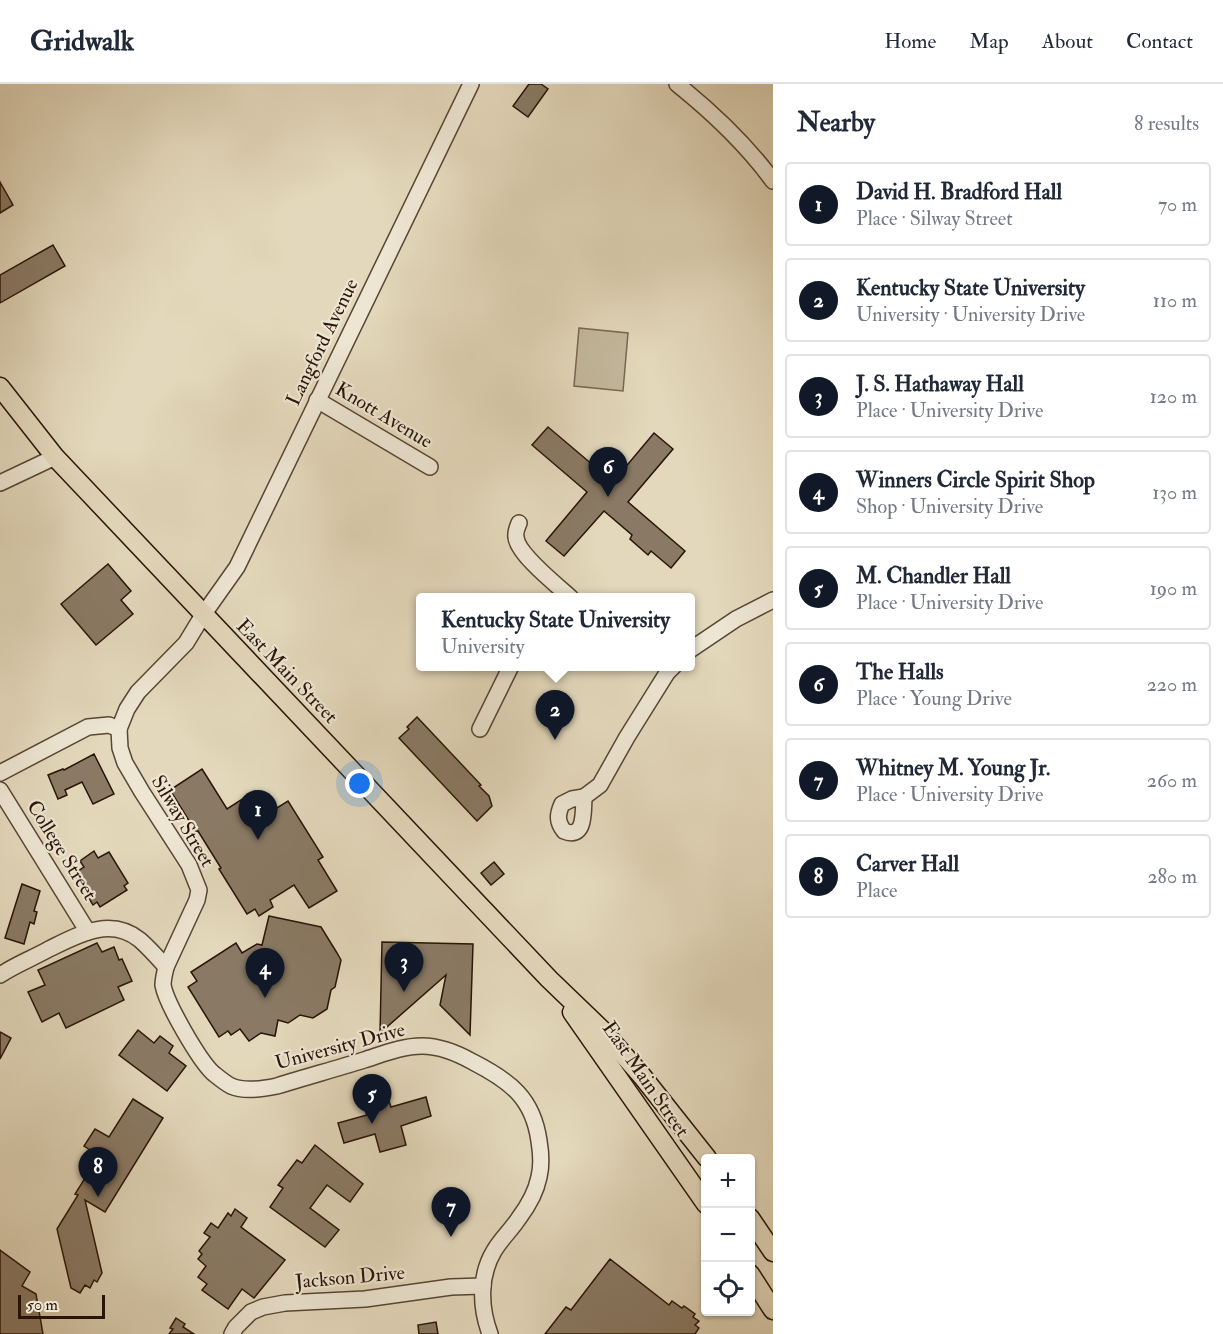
<!DOCTYPE html>
<meta charset="utf-8">
<style>
:root{--surface:#fff;--page:#f2f2f3;--text:#1f2937;--muted:#747a83;--line:#e0e1e3;--accent:#111827}
body{margin:0;font-family:"IM FELL Double Pica",serif;background:var(--page);color:var(--text)}
.controls{position:absolute;right:18px;bottom:18px;display:grid;overflow:hidden;border-radius:6px;box-shadow:0 2px 4px #0004}
.controls button{width:54px;height:54px;display:grid;place-items:center;padding:0;border:0;border-bottom:2px solid var(--line);background:var(--surface);color:var(--text);font:30px sans-serif}
.scale{position:absolute;left:18px;bottom:15px;width:87px;box-sizing:border-box;padding-left:6px;border:3px solid #291407;border-top:0;font-size:16px;line-height:21px;white-space:nowrap;color:#291407;-webkit-text-stroke:4px #ede6d3;paint-order:stroke}
.you{position:absolute;left:360px;top:700px;width:21px;height:21px;margin:-15px;border:4px solid #fff;border-radius:50%;background:#1a73e8;box-shadow:0 0 0 9px #1a73e833}
.badge{display:grid;place-items:center;width:39px;height:39px;border-radius:50%;background:var(--accent);color:#fff;font-size:20px;font-weight:700}
.pin{position:absolute;translate:-50% -50px;filter:drop-shadow(0 2px 3px #0008)}
.pin::after{content:'';position:absolute;top:32px;width:21px;height:18px;background:inherit;clip-path:polygon(0 0,100% 0,50% 100%)}
.popup{position:absolute;left:416px;top:509px;width:279px;height:78px;box-sizing:border-box;display:grid;place-content:center;border-radius:6px;background:var(--surface);filter:drop-shadow(0 2px 4px #0005);font-size:20px;white-space:nowrap;color:var(--muted)}
.popup b{font-size:22px;color:var(--text)}
.popup::after{content:'';position:absolute;left:50%;top:100%;margin-left:-12px;border:12px solid transparent;border-top-color:var(--surface)}
.list{margin:0;padding:0;list-style:none}
h2{display:flex;justify-content:space-between;align-items:center;height:78px;margin:0;padding:0 24px;font-size:26px}
h2 small{font-size:20px;font-weight:400;color:var(--muted)}
.list li{display:grid;grid-template-columns:39px 1fr auto;gap:18px;align-items:center;box-sizing:border-box;height:84px;margin:0 12px 12px;padding:0 12px;border:2px solid var(--line);border-radius:6px}
.list b{display:block;font-size:22px;white-space:nowrap}
.list p{margin:0;font-size:20px;white-space:nowrap;color:var(--muted)}
.list em{font-size:20px;font-style:normal;color:var(--muted)}
.icon{flex:none;width:33px;height:33px;fill:none;stroke:currentColor;stroke-width:2;stroke-linecap:round;stroke-linejoin:round}
.map{position:relative;flex:none;width:773px;height:1250px;overflow:hidden}
header{display:flex;align-items:center;gap:36px;box-sizing:border-box;height:84px;padding:0 30px;background:var(--surface);border-bottom:2px solid var(--line)}
header strong{font-size:28px}
nav{display:flex;gap:33px;margin-inline-start:auto;font-size:21px}
main{display:flex}
aside{flex:1;background:var(--surface)}
.map>svg:first-child{display:block}
.green{fill:#c3b79c;stroke:#766652;stroke-width:1.5}
.building{fill:#8a7a65;stroke:#291407;stroke-width:1.5}
.lines{fill:none;stroke-linecap:round;stroke-linejoin:round}
.minor-casing{stroke:#584534;stroke-width:18}
.major-casing{stroke:#291407;stroke-width:21}
.minor{stroke:#ede6d3;stroke-width:15}
.major{stroke:#e3d8bb;stroke-width:18}
.labels{text-anchor:middle;dominant-baseline:central;stroke-width:4.5;stroke-linejoin:round;paint-order:stroke}
.street-label{font-size:20px;fill:#291407;stroke:#ede6d3}
</style>
<header>
<strong>Gridwalk</strong>
<nav><a>Home</a><a>Map</a><a>About</a><a>Contact</a></nav>
</header>
<main>
<div class="map">
<svg width="773" height="1250" viewBox="0 0 773 1250">
<rect width="100%" height="100%" fill="#e3d8bb"/>
<filter id="stains"><feTurbulence type="fractalNoise" baseFrequency=".00333" numOctaves="4"/><feColorMatrix values="0 0 0 0 .2 0 0 0 0 .09 0 0 0 0 .02 0 0 0 .5 -.17"/></filter>
<radialGradient id="worn" r=".72"><stop offset=".6" stop-color="#630" stop-opacity="0"/><stop offset="1" stop-color="#630" stop-opacity=".3"/></radialGradient>
<polygon class="green" points="579,244 628,249 623,307 574,302"/>
<g class="building">
<polygon points="529,0 541,0 548,5 528,33 513,22"/>
<polygon points="0,98 13,121 0,129"/>
<polygon points="53,161 65,182 0,219 0,191"/>
<polygon points="548,343 613,398 654,349 673,365 628,418 685,467 671,484 651,467 648,471 630,455 632,451 604,427 564,472 546,457 587,408 532,361"/>
<polygon points="108,480 131,507 121,516 133,530 96,561 61,520"/>
<polygon points="417,633 481,701 479,702 489,712 492,722 477,737 399,654 409,645 407,643"/>
<polygon points="94,670 114,710 93,720 82,698 65,706 67,711 58,715 48,691 63,685 64,686"/>
<polygon points="202,685 227,725 255,707 269,729 288,717 323,773 318,776 337,807 309,824 294,801 270,816 273,823 259,832 255,825 247,830 219,785 221,784 198,747 196,748 170,706"/>
<polygon points="94,767 98,774 109,768 128,799 124,802 127,806 100,823 97,818 93,821 76,794 81,791 78,787 84,783 80,777"/>
<polygon points="494,778 504,790 491,801 481,789"/>
<polygon points="22,800 40,807 34,827 37,828 34,840 30,838 24,860 5,854"/>
<polygon points="269,832 321,843 337,869 341,876 335,903 331,906 327,925 313,934 300,931 288,939 278,936 275,952 261,949 249,957 240,945 231,951 228,947 219,953 188,903 197,897 191,888 236,859 242,869 257,860 262,861"/>
<polygon points="382,858 473,860 470,951 440,921 446,891 380,949"/>
<polygon points="97,859 102,868 114,863 119,876 122,875 132,897 118,903 124,916 66,944 59,929 42,938 28,908 45,901 38,886"/>
<polygon points="138,946 154,959 160,952 173,962 169,969 186,982 167,1007 119,971"/>
<polygon points="0,948 11,954 0,975"/>
<polygon points="426,1013 431,1032 401,1042 406,1061 380,1068 375,1050 344,1059 338,1039 367,1031 366,1029 372,1027 370,1019 388,1014 391,1023"/>
<polygon points="133,1015 163,1034 105,1128 85,1116 102,1189 97,1198 94,1196 90,1204 85,1201 80,1209 71,1204 57,1145 78,1111 75,1110 99,1072 84,1062 95,1045 109,1053"/>
<polygon points="315,1061 363,1100 350,1118 327,1101 310,1124 339,1146 325,1163 270,1123 283,1104 278,1101 297,1076 302,1079"/>
<polygon points="235,1125 247,1134 241,1143 285,1176 254,1214 242,1205 228,1225 202,1206 207,1200 198,1193 206,1182 198,1175 202,1170 199,1167 210,1153 204,1149 211,1139 218,1144 228,1129 231,1132"/>
<polygon points="0,1166 30,1188 22,1202 36,1210 43,1250 0,1250"/>
<polygon points="610,1175 669,1221 672,1217 682,1224 684,1222 695,1230 693,1233 699,1237 695,1241 699,1244 695,1250 545,1250 566,1223 571,1226"/>
<polygon points="176,1234 185,1240 183,1243 194,1250 169,1250 173,1245 170,1244"/>
<polygon points="436,1238 438,1250 419,1250 418,1241"/>
</g>
<g class="lines">
<defs>
<g id="minor">
<path d="M 677,0 C 713,29 746,60 773,97"/>
<polyline points="317,316 430,383"/>
<polyline points="0,399 55,373"/>
<path d="M 519,439 C 517,444 515,449 516,453 C 517,470 558,502 571,514"/>
<polyline points="690,566 736,535 773,516"/>
<polyline points="119,645 120,664 125,679 142,708 189,781 199,806 197,816 166,883"/>
<polyline points="480,645 511,582"/>
<polyline points="0,689 88,643 109,641 119,645 127,625 138,608 186,559 203,531 237,483 471,0"/>
<polyline points="0,706 88,848"/>
<polyline points="584,713 600,701 627,653 667,589 674,582"/>
<path d="M 584,713 C 583,727 586,756 564,747 C 557,738 557,731 562,720 L 572,715 Z"/>
<path d="M 0,891 C 15,881 33,874 49,865 C 78,851 110,832 140,856 C 149,864 158,874 166,883 C 165,888 163,895 163,901 C 166,919 199,976 213,989 C 218,993 225,999 231,1002 C 245,1008 263,1005 277,1002 C 306,993 335,985 364,976 C 383,970 402,962 422,962 C 440,962 457,969 473,978 C 510,997 533,1014 539,1057 C 541,1069 542,1081 539,1093 C 536,1108 528,1122 519,1134 C 512,1145 501,1155 494,1167 C 479,1192 480,1223 490,1250"/>
<polyline points="232,1250 236,1243 251,1228 263,1223 285,1219 365,1215 451,1203 483,1202"/>
</g>
<g id="major">
<polyline points="0,303 55,373 549,895 601,945 642,992 707,1074"/>
<polyline points="572,928 706,1120"/>
<polyline points="750,1134 773,1168"/>
<polyline points="750,1190 773,1226"/>
</g>
</defs>
<use href="#minor" class="minor-casing"/>
<use href="#major" class="major-casing"/>
<use href="#minor" class="minor"/>
<use href="#major" class="major"/>
</g>
<g class="labels">
<g class="street-label">
<text transform="translate(322 258) rotate(-64)">Langford Avenue</text>
<text transform="translate(384 331) rotate(31)">Knott Avenue</text>
<text transform="translate(287 587) rotate(46)">East Main Street</text>
<text transform="translate(183 737) rotate(59)">Silway Street</text>
<text transform="translate(62 766) rotate(58)">College Street</text>
<text transform="translate(340 962) rotate(-15)">University Drive</text>
<text transform="translate(646 995) rotate(55)">East Main Street</text>
<text transform="translate(350 1193) rotate(-5)">Jackson Drive</text>
</g>
</g>
<rect width="100%" height="100%" filter="url(#stains)"/>
<rect width="100%" height="100%" fill="url(#worn)"/>
</svg>
<div class="controls">
<button>+</button>
<button>−</button>
<button><svg class="icon" aria-label="locate" viewBox="0 0 24 24"><circle cx="12" cy="12" r="6"/><path d="M12 2v4M12 18v4M2 12h4M18 12h4"/></svg></button>
</div>
<div class="scale">50 m</div>
<div class="you"></div>
<div class="pin badge" style="left:258px;top:756px">1</div>
<div class="pin badge" style="left:555px;top:656px">2</div>
<div class="popup"><b>Kentucky State University</b>University</div>
<div class="pin badge" style="left:404px;top:908px">3</div>
<div class="pin badge" style="left:265px;top:914px">4</div>
<div class="pin badge" style="left:372px;top:1040px">5</div>
<div class="pin badge" style="left:608px;top:413px">6</div>
<div class="pin badge" style="left:451px;top:1153px">7</div>
<div class="pin badge" style="left:98px;top:1113px">8</div>
</div>
<aside>
<h2>Nearby<small>8 results</small></h2>
<ul class="list">
<li><span class="badge">1</span><div><b>David H. Bradford Hall</b><p>Place · Silway Street</p></div><em>70 m</em></li>
<li><span class="badge">2</span><div><b>Kentucky State University</b><p>University · University Drive</p></div><em>110 m</em></li>
<li><span class="badge">3</span><div><b>J. S. Hathaway Hall</b><p>Place · University Drive</p></div><em>120 m</em></li>
<li><span class="badge">4</span><div><b>Winners Circle Spirit Shop</b><p>Shop · University Drive</p></div><em>130 m</em></li>
<li><span class="badge">5</span><div><b>M. Chandler Hall</b><p>Place · University Drive</p></div><em>190 m</em></li>
<li><span class="badge">6</span><div><b>The Halls</b><p>Place · Young Drive</p></div><em>220 m</em></li>
<li><span class="badge">7</span><div><b>Whitney M. Young Jr.</b><p>Place · University Drive</p></div><em>260 m</em></li>
<li><span class="badge">8</span><div><b>Carver Hall</b><p>Place</p></div><em>280 m</em></li>
</ul>
</aside>
</main>
